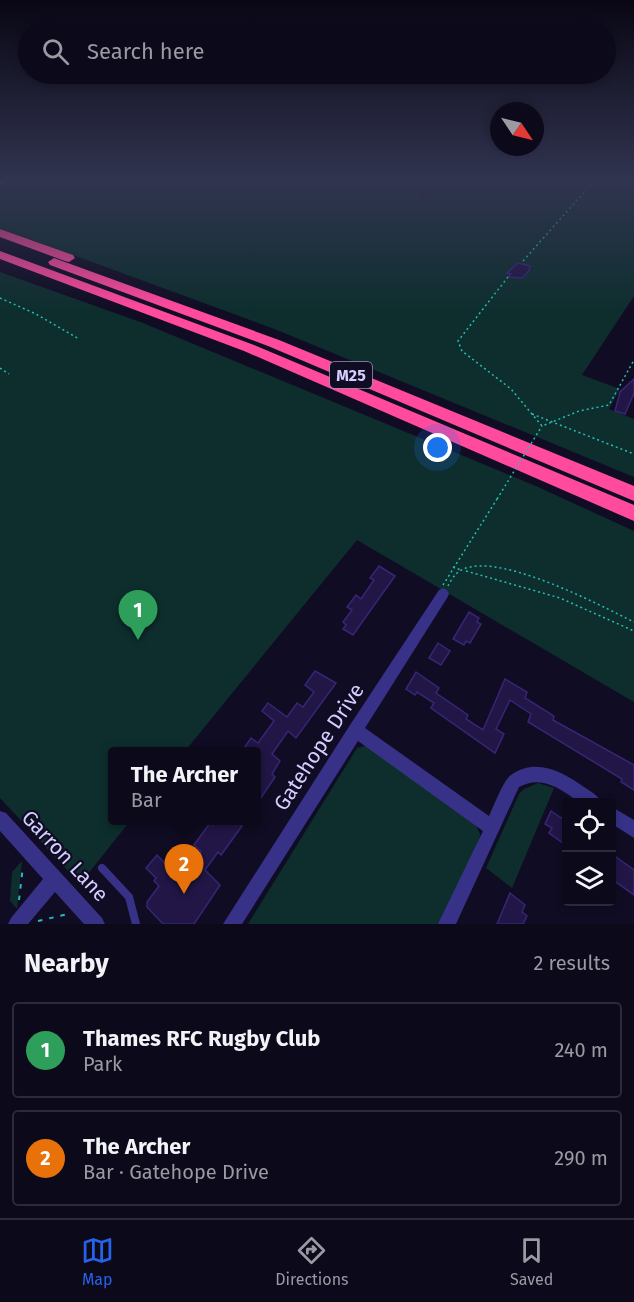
<!DOCTYPE html>
<meta charset="utf-8">
<style>
:root{--surface:#0c091b;--page:#1a1728;--text:#f1f3f6;--muted:#9a9aa3;--line:#2c2a3a;--accent:#2563eb}
body{margin:0;font-family:"Fira Sans",sans-serif;background:var(--page);color:var(--text)}
.controls{position:absolute;right:18px;bottom:18px;display:grid;overflow:hidden;border-radius:6px;box-shadow:0 3px 9px #0003}
.controls button{width:54px;height:54px;display:grid;place-items:center;padding:0;border:0;border-bottom:2px solid var(--line);background:var(--surface);color:var(--text);font:30px sans-serif}
.compass{position:absolute;left:490px;top:102px;width:54px;height:54px;border-radius:50%;background:var(--surface);box-shadow:0 3px 9px #0003;rotate:125deg}
.you{position:absolute;left:438px;top:448px;width:21px;height:21px;margin:-15px;border:4px solid #fff;border-radius:50%;background:#1a73e8;box-shadow:0 0 0 9px #1a73e833}
.badge{display:grid;place-items:center;width:39px;height:39px;border-radius:50%;background:var(--accent);color:#fff;font-size:20px;font-weight:700}
.pin{position:absolute;translate:-50% -50px;filter:drop-shadow(0 2px 3px #0008)}
.pin::after{content:'';position:absolute;top:32px;width:21px;height:18px;background:inherit;clip-path:polygon(0 0,100% 0,50% 100%)}
.popup{position:absolute;left:108px;top:747px;width:153px;height:78px;box-sizing:border-box;display:grid;place-content:center;border-radius:6px;background:var(--surface);filter:drop-shadow(0 2px 4px #0005);font-size:20px;white-space:nowrap;color:var(--muted)}
.popup b{font-size:22px;color:var(--text)}
.popup::after{content:'';position:absolute;left:50%;top:100%;margin-left:-12px;border:12px solid transparent;border-top-color:var(--surface)}
.list{margin:0;padding:0;list-style:none}
h2{display:flex;justify-content:space-between;align-items:center;height:78px;margin:0;padding:0 24px;font-size:26px}
h2 small{font-size:20px;font-weight:400;color:var(--muted)}
.list li{display:grid;grid-template-columns:39px 1fr auto;gap:18px;align-items:center;box-sizing:border-box;height:96px;margin:0 12px 12px;padding:0 12px;border:2px solid var(--line);border-radius:6px}
.list b{display:block;font-size:22px;white-space:nowrap}
.list p{margin:0;font-size:20px;white-space:nowrap;color:var(--muted)}
.list em{font-size:20px;font-style:normal;color:var(--muted)}
.icon{flex:none;width:33px;height:33px;fill:none;stroke:currentColor;stroke-width:2;stroke-linecap:round;stroke-linejoin:round}
.map{position:relative;flex:none;width:634px;height:924px;overflow:hidden}
.search{position:absolute;background:var(--surface);box-shadow:0 3px 9px #0003;left:18px;right:18px;top:18px;height:66px;display:flex;align-items:center;gap:15px;box-sizing:border-box;padding:0 21px;border-radius:33px;color:var(--muted);font-size:22px}
.sheet{height:294px;background:var(--surface)}
nav{display:flex;justify-content:space-around;align-items:center;box-sizing:border-box;height:84px;border-top:2px solid var(--line);background:var(--surface);font-size:16px;color:var(--muted)}
nav a{display:grid;justify-items:center;gap:3px}
nav .on{color:var(--accent)}
.map>svg:first-child{display:block}
.green{fill:#0e2e2e}
.building{fill:#211646;stroke:#372675;stroke-width:1.5}
.lines{fill:none;stroke-linecap:round;stroke-linejoin:round}
.path-far1{stroke:#23bfb7;stroke-width:1.5;stroke-dasharray:2 3;stroke-linecap:butt}
.path{stroke:#23bfb7;stroke-width:2;stroke-dasharray:4.5 7;stroke-linecap:butt}
.service{stroke:#373287;stroke-width:8}
.minor{fill:#373287;fill-rule:evenodd}
.secondary{fill:#6c66ff;fill-rule:evenodd}
.motorway{fill:#ff4a9e;fill-rule:evenodd}
.path-bridge{stroke:#23bfb7;stroke-width:1.5;stroke-dasharray:2 3;stroke-linecap:butt}
.labels{text-anchor:middle;dominant-baseline:central;stroke-width:4.5;stroke-linejoin:round;paint-order:stroke}
.shield{fill:#100c24;stroke:#9a94bd;stroke-width:1.5}
.shield-label{font-size:16px;font-weight:bold;fill:#d5cfff}
.near-street-label{font-size:21px;fill:#d5cfff;stroke:#100c24}
</style>
<div class="map">
<svg width="634" height="924" viewBox="0 0 634 924">
<rect width="100%" height="100%" fill="#100c24"/>
<g class="green">
<polygon points="7,181 433,181 420,194 420,199 437,181 634,181 634,296 582,375 620,389 609,409 634,419 634,477 277,330 0,228 0,186"/>
<polygon points="0,272 143,323 538,487 634,531 634,702 357,540 185,751 112,752 112,820 130,821 80,884 0,798"/>
<polygon points="369,745 474,822 480,834 479,840 441,924 248,924 357,748"/>
<polygon points="538,783 554,788 512,888 486,868 519,794 524,789"/>
<polygon points="22,861 17,909 10,901 12,872"/>
</g>
<g class="building">
<polygon points="518,263 530,266 529,271 522,278 508,277 511,274 507,273"/>
<polygon points="634,379 634,393 625,414 615,411 620,392"/>
<polygon points="379,566 395,576 353,635 343,629 346,625 343,622 352,610 347,607 356,595 361,599 374,580 370,578"/>
<polygon points="469,612 479,618 477,622 481,624 470,643 466,641 464,645 453,639"/>
<polygon points="438,643 450,651 441,665 429,658"/>
<polygon points="315,671 336,683 296,738 288,731 272,754 280,761 272,774 275,777 256,805 256,752 244,748 251,738 258,743 274,721 262,711 268,703 287,717 297,703 303,707 314,692 305,685"/>
<polygon points="416,672 439,688 436,693 468,715 466,719 483,730 505,679 527,692 525,698 554,716 553,720 634,765 634,790 621,782 622,779 528,722 531,714 510,700 496,729 504,734 495,753 431,708 434,703 417,692 415,695 406,689"/>
<polygon points="551,811 567,822 567,846 549,833 552,828 545,824"/>
<polygon points="216,820 236,820 242,826 221,855 218,852 205,870 220,885 194,924 163,924 147,907 147,902 159,886 154,881 156,878 146,868 157,855 166,864 171,857 186,872 201,851 194,845 210,823 213,825"/>
<polygon points="612,854 634,870 634,895 612,879"/>
<polygon points="510,893 525,905 522,912 527,916 523,924 497,924"/>
</g>
<g class="lines">
<g class="path-far1">
<polyline points="523,261 594,181"/>
<polyline points="508,277 458,341 462,351 511,389 542,426 579,411 609,405 634,360"/>
<polyline points="0,298 36,314 79,339"/>
<polyline points="0,368 9,374"/>
<polyline points="532,414 634,454"/>
<polyline points="453,567 461,570"/>
<polyline points="466,571 560,598 634,631"/>
<polyline points="443,585 497,499"/>
<path d="M 448,586 C 450,582 453,577 456,574 C 486,544 601,606 634,622"/>
</g>
<g class="path">
<polyline points="19,900 23,866"/>
<polyline points="38,921 68,914"/>
</g>
<polyline class="service" points="102,868 129,897 136,924"/>
<g class="minor">
<path d="M 443,588 L 447,590 L 449,594 L 447,598 L 365,728 L 489,816 C 494,806 503,781 511,775 C 536,757 563,772 584,787 C 591,792 598,795 601,802 C 595,802 587,804 581,802 C 577,802 572,797 569,795 C 553,784 537,777 519,787 L 456,924 L 438,924 L 483,831 L 358,741 L 242,924 L 223,924 L 350,725 L 439,590 Z"/>
<polygon points="612,807 634,820 634,838 612,824"/>
<polygon points="0,811 6,813 102,918 105,924 84,924 55,892 28,924 8,924 11,918 43,879 0,831"/>
</g>
<polygon class="secondary" points="0,181 8,181 0,186"/>
<g class="motorway">
<polygon points="0,229 73,255 75,258 69,262 65,261 0,237"/>
<polygon points="0,251 254,345 634,505 634,521 244,351 0,259"/>
<polygon points="54,258 279,340 634,486 634,501 268,346 50,265 48,262"/>
</g>
<polyline class="path-bridge" points="497,499 542,426"/>
</g>
<linearGradient id="sky" x2="0" y2="1"><stop stop-color="#090714"/><stop offset="0.58" stop-color="#313450"/><stop offset="1" stop-color="#313450" stop-opacity="0"/></linearGradient>
<rect width="634" height="310" fill="url(#sky)"/>
<g class="labels">
<rect class="shield" x="330" y="362" width="42" height="26" rx="4.5"/>
<g class="shield-label">
<text x="351" y="375">M25</text>
</g>
<g class="near-street-label">
<text transform="translate(319 747) rotate(-57)">Gatehope Drive</text>
<text transform="translate(65 856) rotate(47)">Garron Lane</text>
</g>
</g>
</svg>
<div class="controls">
<button><svg class="icon" aria-label="locate" viewBox="0 0 24 24"><circle cx="12" cy="12" r="6"/><path d="M12 2v4M12 18v4M2 12h4M18 12h4"/></svg></button>
<button><svg class="icon" aria-label="layers" viewBox="0 0 24 24"><path d="M12 4l9 5-9 5-9-5zM3 14l9 5 9-5"/></svg></button>
</div>
<svg class="compass" viewBox="-18 -18 36 36"><path d="M0-13l5 13h-10z" fill="#e53935"/><path d="M0 13l5-13h-10z" fill="#9a9aa3"/></svg>
<div class="you"></div>
<div class="pin badge" style="left:138px;top:640px;background:#2e9e5b">1</div>
<div class="pin badge" style="left:184px;top:894px;background:#e8710a">2</div>
<div class="popup"><b>The Archer</b>Bar</div>
<div class="search"><svg class="icon" aria-label="search" viewBox="0 0 24 24"><circle cx="10" cy="10" r="6"/><path d="M15 15l6 6"/></svg>Search here</div>
</div>
<section class="sheet">
<h2>Nearby<small>2 results</small></h2>
<ul class="list">
<li><span class="badge" style="background:#2e9e5b">1</span><div><b>Thames RFC Rugby Club</b><p>Park</p></div><em>240 m</em></li>
<li><span class="badge" style="background:#e8710a">2</span><div><b>The Archer</b><p>Bar · Gatehope Drive</p></div><em>290 m</em></li>
</ul>
</section>
<nav>
<a class="on"><svg class="icon" aria-label="map" viewBox="0 0 24 24"><path d="M3 6l6-2 6 2 6-2v14l-6 2-6-2-6 2zM9 4v14M15 6v14"/></svg>Map</a>
<a><svg class="icon" aria-label="directions" viewBox="0 0 24 24"><path d="M12 3l9 9-9 9-9-9zM9 14v-3h6M13 9l2 2-2 2"/></svg>Directions</a>
<a><svg class="icon" aria-label="saved" viewBox="0 0 24 24"><path d="M7 4h10v16l-5-4-5 4z"/></svg>Saved</a>
</nav>
